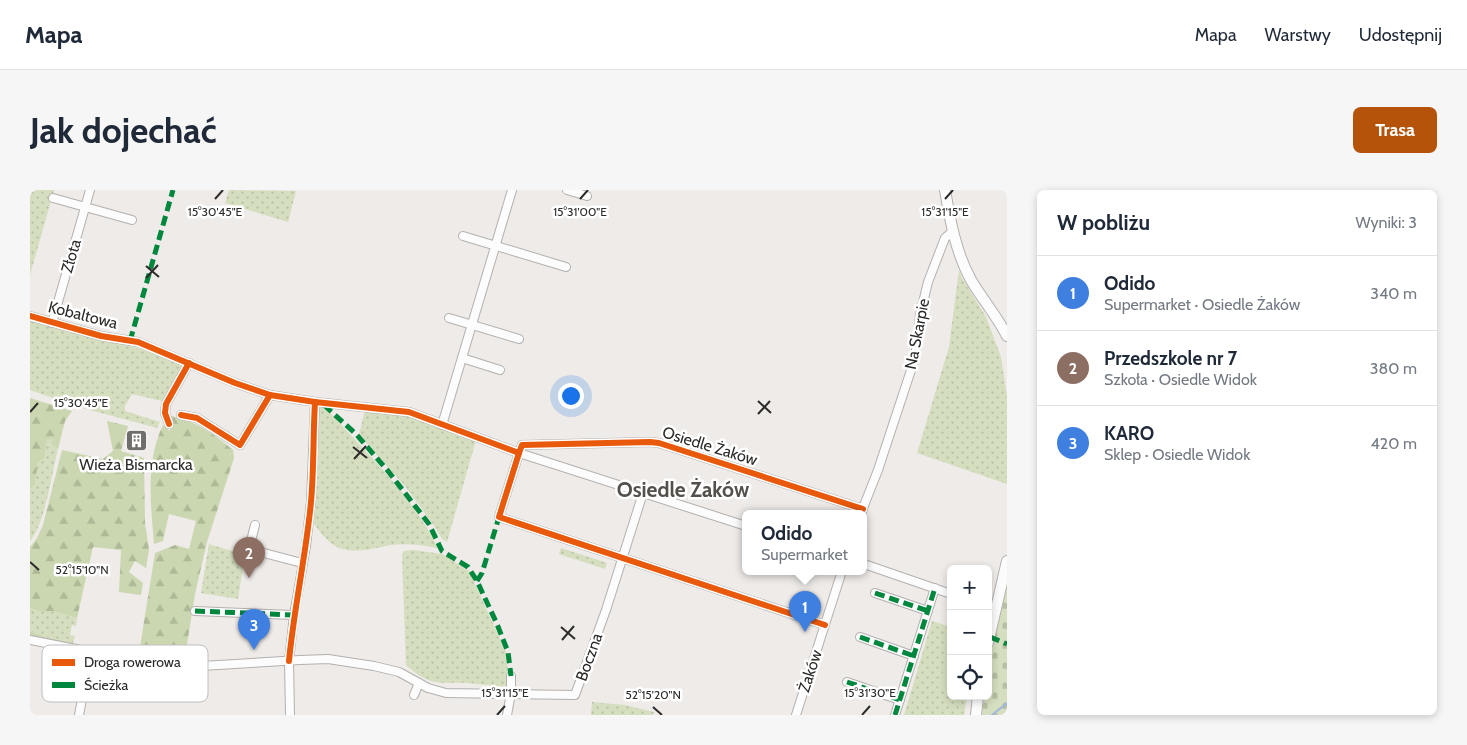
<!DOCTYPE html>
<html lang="pl">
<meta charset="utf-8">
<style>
:root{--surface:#fff;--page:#f6f6f7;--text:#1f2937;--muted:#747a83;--line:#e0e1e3;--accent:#b45309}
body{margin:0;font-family:Cabin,sans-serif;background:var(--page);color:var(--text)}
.controls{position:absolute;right:15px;bottom:15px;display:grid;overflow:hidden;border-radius:8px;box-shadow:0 2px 8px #0003}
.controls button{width:45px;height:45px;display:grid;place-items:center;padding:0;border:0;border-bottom:1px solid var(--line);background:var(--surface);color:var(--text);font:25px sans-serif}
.you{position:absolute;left:540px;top:205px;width:18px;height:18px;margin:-12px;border:4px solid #fff;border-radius:50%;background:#1a73e8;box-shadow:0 0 0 8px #1a73e833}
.badge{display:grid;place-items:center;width:32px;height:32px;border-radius:50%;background:var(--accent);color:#fff;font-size:16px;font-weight:700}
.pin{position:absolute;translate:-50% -41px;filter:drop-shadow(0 1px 2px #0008)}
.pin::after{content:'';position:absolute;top:26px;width:18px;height:15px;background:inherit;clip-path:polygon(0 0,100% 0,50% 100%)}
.popup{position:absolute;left:712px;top:320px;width:125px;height:65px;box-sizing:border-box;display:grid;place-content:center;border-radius:8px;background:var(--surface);filter:drop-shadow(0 1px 4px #0005);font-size:16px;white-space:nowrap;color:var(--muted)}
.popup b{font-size:19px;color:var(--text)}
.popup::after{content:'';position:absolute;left:50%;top:100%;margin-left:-10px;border:10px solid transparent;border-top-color:var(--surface)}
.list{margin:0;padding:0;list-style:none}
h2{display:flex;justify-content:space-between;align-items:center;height:65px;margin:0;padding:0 20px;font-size:21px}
h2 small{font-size:16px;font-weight:400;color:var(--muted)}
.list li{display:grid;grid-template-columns:32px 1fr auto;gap:15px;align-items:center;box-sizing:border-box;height:75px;padding:0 20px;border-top:1px solid var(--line)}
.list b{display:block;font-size:19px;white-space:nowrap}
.list p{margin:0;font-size:16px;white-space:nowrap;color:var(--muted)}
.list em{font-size:16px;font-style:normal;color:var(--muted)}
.icon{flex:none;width:28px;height:28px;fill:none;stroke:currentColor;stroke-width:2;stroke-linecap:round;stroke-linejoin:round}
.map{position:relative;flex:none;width:977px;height:525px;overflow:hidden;border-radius:8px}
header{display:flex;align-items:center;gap:30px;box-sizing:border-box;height:70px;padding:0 25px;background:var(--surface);border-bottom:1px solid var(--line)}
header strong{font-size:24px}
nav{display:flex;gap:28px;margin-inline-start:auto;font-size:18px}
.intro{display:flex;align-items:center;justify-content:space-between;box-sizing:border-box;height:120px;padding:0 30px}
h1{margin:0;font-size:35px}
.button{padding:12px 22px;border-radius:8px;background:var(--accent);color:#fff;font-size:18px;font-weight:700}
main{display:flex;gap:30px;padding:0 30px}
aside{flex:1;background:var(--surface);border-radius:8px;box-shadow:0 2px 8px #0003}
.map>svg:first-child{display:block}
.grass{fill:url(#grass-dots)}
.forest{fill:url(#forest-firs)}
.cemetery{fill:url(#cemetery-stones)}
.garden{fill:#d5debf}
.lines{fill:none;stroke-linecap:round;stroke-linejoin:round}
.stream{stroke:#a1b6de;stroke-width:2}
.street-casing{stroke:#b3b1af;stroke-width:10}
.secondary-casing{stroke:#b3b1af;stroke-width:12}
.street{stroke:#fcfcfc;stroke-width:8}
.secondary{stroke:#fcfcfc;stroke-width:10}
.quiet{stroke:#00873e;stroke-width:5;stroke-dasharray:10 5;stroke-linecap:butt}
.cycleway-casing{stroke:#fff;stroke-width:9}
.cycleway{stroke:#e8590c;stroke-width:6}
.ticks{fill:none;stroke:#2c2b29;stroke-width:2}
.labels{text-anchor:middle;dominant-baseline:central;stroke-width:5;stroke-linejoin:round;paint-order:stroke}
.street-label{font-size:16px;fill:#2c2b29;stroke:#fff}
.poi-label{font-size:16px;fill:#2c2b29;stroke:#fff}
.district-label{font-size:21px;font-weight:bold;fill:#54504b;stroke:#fff}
.key{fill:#fff;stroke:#c0bfbf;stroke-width:1}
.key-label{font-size:14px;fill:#2c2b29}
.ticks-label{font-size:12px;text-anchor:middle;fill:#2c2b29;stroke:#fff;stroke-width:5;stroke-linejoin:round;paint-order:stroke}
</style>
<header>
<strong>Mapa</strong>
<nav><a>Mapa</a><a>Warstwy</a><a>Udostępnij</a></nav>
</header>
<div class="intro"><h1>Jak dojechać</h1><a class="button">Trasa</a></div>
<main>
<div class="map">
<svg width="977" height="525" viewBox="0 0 977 525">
<defs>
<pattern id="grass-dots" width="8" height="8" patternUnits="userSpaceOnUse" patternTransform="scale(1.25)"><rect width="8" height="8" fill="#d5debf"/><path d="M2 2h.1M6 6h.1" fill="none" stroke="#b7bfa4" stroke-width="1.8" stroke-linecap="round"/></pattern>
<pattern id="forest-firs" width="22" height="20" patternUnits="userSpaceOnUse" patternTransform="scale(1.25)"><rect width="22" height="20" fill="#cbd7b0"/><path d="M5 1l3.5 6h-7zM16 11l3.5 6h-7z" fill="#aeb997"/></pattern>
<pattern id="cemetery-stones" width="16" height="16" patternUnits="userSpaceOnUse" patternTransform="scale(1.25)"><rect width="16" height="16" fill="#d5debf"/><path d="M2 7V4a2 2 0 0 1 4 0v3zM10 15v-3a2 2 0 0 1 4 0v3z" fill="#b7bfa4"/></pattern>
</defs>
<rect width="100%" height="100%" fill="#eeebe8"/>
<g class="grass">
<polygon points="0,0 24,0 0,85"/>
<polygon points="199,0 266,1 258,32 195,13"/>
<polygon points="929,80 932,88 956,127 971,167 977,206 977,294 887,263 919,157"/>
<path d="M 0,128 C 51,143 104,154 153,174 L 132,211 L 102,204 L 95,216 L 95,221 L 130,232 L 127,238 L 49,217 L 0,200 Z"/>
<path d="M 289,214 C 301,222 309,233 319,243 C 352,278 386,314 408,358 C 392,355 377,353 361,355 C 343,358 325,365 307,357 C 297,352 289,341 283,332 Z"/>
<polygon points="336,216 380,219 446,250 417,352 412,349 403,334 375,296 329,245"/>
<path d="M 22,248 L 23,256 L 28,259 C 22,282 15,334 0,351 L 0,299 L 5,294 L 8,272 L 17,250 Z"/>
<polygon points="179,354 215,365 208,409 171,403"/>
<polygon points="531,358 577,373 575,379 529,364"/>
<path d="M 383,360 L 412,364 L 439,381 L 476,462 L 479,493 L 477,497 C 464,496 451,494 438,493 C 408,492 401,497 376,475 L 372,365 L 374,361 Z"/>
<polygon points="0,418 12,422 23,421 47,428 46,436 42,435 40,445 45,446 43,453 15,447 0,441"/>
<polygon points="902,431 921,437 921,506 937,506 934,525 874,525"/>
<polygon points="562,512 595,515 624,522 623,525 561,525"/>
</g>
<g class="forest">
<polygon points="0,208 42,221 35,231 28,259 23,256 22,249 17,250 14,268 8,272 5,294 0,299"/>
<path d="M 141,226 C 166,231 184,244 203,260 L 204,268 L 177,352 L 165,404 L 155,467 L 109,463 L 125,363 L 145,355 L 159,359 L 166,331 L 139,324 L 133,351 L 124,354 C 121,315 115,272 133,235 L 140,241 Z"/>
<polygon points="77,231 98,236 91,261 114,268 115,333 119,360 116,378 105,371 99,382 113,393 111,405 89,402 91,360 63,357 47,428 23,421 12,422 0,418 0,357 7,348 13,335 32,260 73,269 83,261"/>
<polygon points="0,441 15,447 43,453 43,456 0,447"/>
</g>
<polygon class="cemetery" points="977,390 977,525 952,525 954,506 958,506 958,478 961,456"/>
<polygon class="garden" points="915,475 921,477 921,503 908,499"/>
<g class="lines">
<polyline class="stream" points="962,525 977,513"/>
<defs>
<g id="street">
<polyline points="537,0 557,6"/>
<polyline points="23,8 102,30"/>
<polyline points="433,46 536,77"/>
<polyline points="0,126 71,146 108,152 205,193 240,205 285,212 281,311 276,356 264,425 259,471 260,525"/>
<polyline points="419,128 489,149"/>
<polyline points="22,133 60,0"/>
<polyline points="432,168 470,180"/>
<polyline points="285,212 379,222 489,263 716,336"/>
<polyline points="151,225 167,228 210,255 240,205"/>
<polyline points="139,234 135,223 136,214 159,173"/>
<polyline points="412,235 482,0"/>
<polyline points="831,323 848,280 885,168 890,125 898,92 915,48 923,41"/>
<polyline points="225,335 219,359 272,373"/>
<polyline points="834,374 921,404"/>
<polyline points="845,403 898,421"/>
<polyline points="165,421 264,425"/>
<polyline points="795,435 469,327 489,263 492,255 620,252 629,253 833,319"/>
<polyline points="830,447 884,466"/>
<polyline points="0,450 61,462"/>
<polyline points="817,492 870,510"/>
<polyline points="384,505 389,493"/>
<polyline points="49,525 61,462 155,477 270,470 298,469 344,476 369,482 398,498 416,503 545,505 576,420 613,303"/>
<polyline points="477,525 481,503 481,486"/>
<polyline points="766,525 812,381"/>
<polyline points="865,525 905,398"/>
</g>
<g id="secondary">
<path d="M 915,0 C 920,30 926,63 941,90 C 952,109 967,126 977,146"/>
<polyline points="958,453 977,371"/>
<polyline points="946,525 948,506"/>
</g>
</defs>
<use href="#street" class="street-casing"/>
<use href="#secondary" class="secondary-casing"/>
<use href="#street" class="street"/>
<use href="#secondary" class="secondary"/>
<g class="quiet">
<polyline points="100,151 143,0"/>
<polyline points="294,215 326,244 358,281 399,334 412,361 438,377 447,391 467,434 478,462 481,486"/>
<polyline points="447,391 452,383 469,327"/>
<polyline points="845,403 898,421"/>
<polyline points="165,421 264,425"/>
<polyline points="830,447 884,466"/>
<polyline points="960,447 977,454"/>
<polyline points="817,492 870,510"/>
<polyline points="865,525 905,398"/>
</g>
<defs>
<g id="cycleway">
<path d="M 0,126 L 71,146 L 108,152 L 205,193 L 240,205 L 285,212 C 283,245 284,279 281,312 C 276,365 264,418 259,471"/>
<polyline points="285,212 379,222 489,263"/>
<polyline points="151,225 167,228 210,255 240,205"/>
<polyline points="139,234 135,223 136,214 159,173"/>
<polyline points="795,435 469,327 489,263 492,255 620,252 629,253 833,319"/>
</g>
</defs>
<use href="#cycleway" class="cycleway-casing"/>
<use href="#cycleway" class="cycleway"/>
</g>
<path class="ticks" d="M 185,9 L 193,0M 550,9 L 558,0M 915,9 L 923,0M 116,76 L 129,87M 116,88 L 128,75M 728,211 L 741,223M 0,222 L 8,213M 728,224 L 740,211M 323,257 L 337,268M 324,269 L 336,256M 0,372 L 9,380M 531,437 L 545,449M 532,450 L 544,436M 623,517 L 632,525M 467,525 L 475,516M 832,525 L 840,516"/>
<defs>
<symbol id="building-square" viewBox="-11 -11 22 22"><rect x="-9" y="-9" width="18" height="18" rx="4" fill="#706e6c" stroke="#fff"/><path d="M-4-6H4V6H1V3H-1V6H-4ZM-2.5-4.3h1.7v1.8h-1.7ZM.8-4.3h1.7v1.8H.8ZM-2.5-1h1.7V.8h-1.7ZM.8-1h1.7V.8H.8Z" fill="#fff"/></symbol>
</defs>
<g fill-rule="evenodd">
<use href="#building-square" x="94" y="238" width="25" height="25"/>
</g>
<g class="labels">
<g class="street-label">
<text transform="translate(41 66) rotate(-74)">Złota</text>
<text transform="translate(53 125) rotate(14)">Kobaltowa</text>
<text transform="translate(887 144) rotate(-79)">Na Skarpie</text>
<text transform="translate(680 256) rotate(17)">Osiedle Żaków</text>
<text transform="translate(559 467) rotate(-70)">Boczna</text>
<text transform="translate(780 481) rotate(-72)">Żaków</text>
</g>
<g class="poi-label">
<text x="106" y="274">Wieża Bismarcka</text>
</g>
<g class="district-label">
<text x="653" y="299">Osiedle Żaków</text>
</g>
</g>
<rect x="12" y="455" width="166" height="57" rx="8" class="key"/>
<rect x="22" y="469" width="23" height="7" fill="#e8590c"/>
<rect x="22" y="492" width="23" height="6" fill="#00873e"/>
<g class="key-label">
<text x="54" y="477">Droga rowerowa</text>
<text x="54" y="500">Ścieżka</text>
</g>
<g class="ticks-label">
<text x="185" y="26">15°30'45"E</text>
<text x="550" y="26">15°31'00"E</text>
<text x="915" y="26">15°31'15"E</text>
<text x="51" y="217">15°30'45"E</text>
<text x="52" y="384">52°15'10"N</text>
<text x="475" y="507">15°31'15"E</text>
<text x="840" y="507">15°31'30"E</text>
<text x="623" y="509">52°15'20"N</text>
</g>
</svg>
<div class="controls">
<button>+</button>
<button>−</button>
<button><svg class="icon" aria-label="locate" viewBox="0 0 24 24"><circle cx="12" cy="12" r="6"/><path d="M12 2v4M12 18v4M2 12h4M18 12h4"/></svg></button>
</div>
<div class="you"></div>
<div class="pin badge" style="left:775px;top:442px;background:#3f7fe0">1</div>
<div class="popup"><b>Odido</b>Supermarket</div>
<div class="pin badge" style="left:219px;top:388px;background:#8d6e63">2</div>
<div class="pin badge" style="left:224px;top:460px;background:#3f7fe0">3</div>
</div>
<aside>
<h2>W pobliżu<small>Wyniki: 3</small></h2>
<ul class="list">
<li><span class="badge" style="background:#3f7fe0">1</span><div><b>Odido</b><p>Supermarket · Osiedle Żaków</p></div><em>340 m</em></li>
<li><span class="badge" style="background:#8d6e63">2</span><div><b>Przedszkole nr 7</b><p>Szkoła · Osiedle Widok</p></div><em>380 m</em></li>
<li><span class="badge" style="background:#3f7fe0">3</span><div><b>KARO</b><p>Sklep · Osiedle Widok</p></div><em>420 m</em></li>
</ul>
</aside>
</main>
